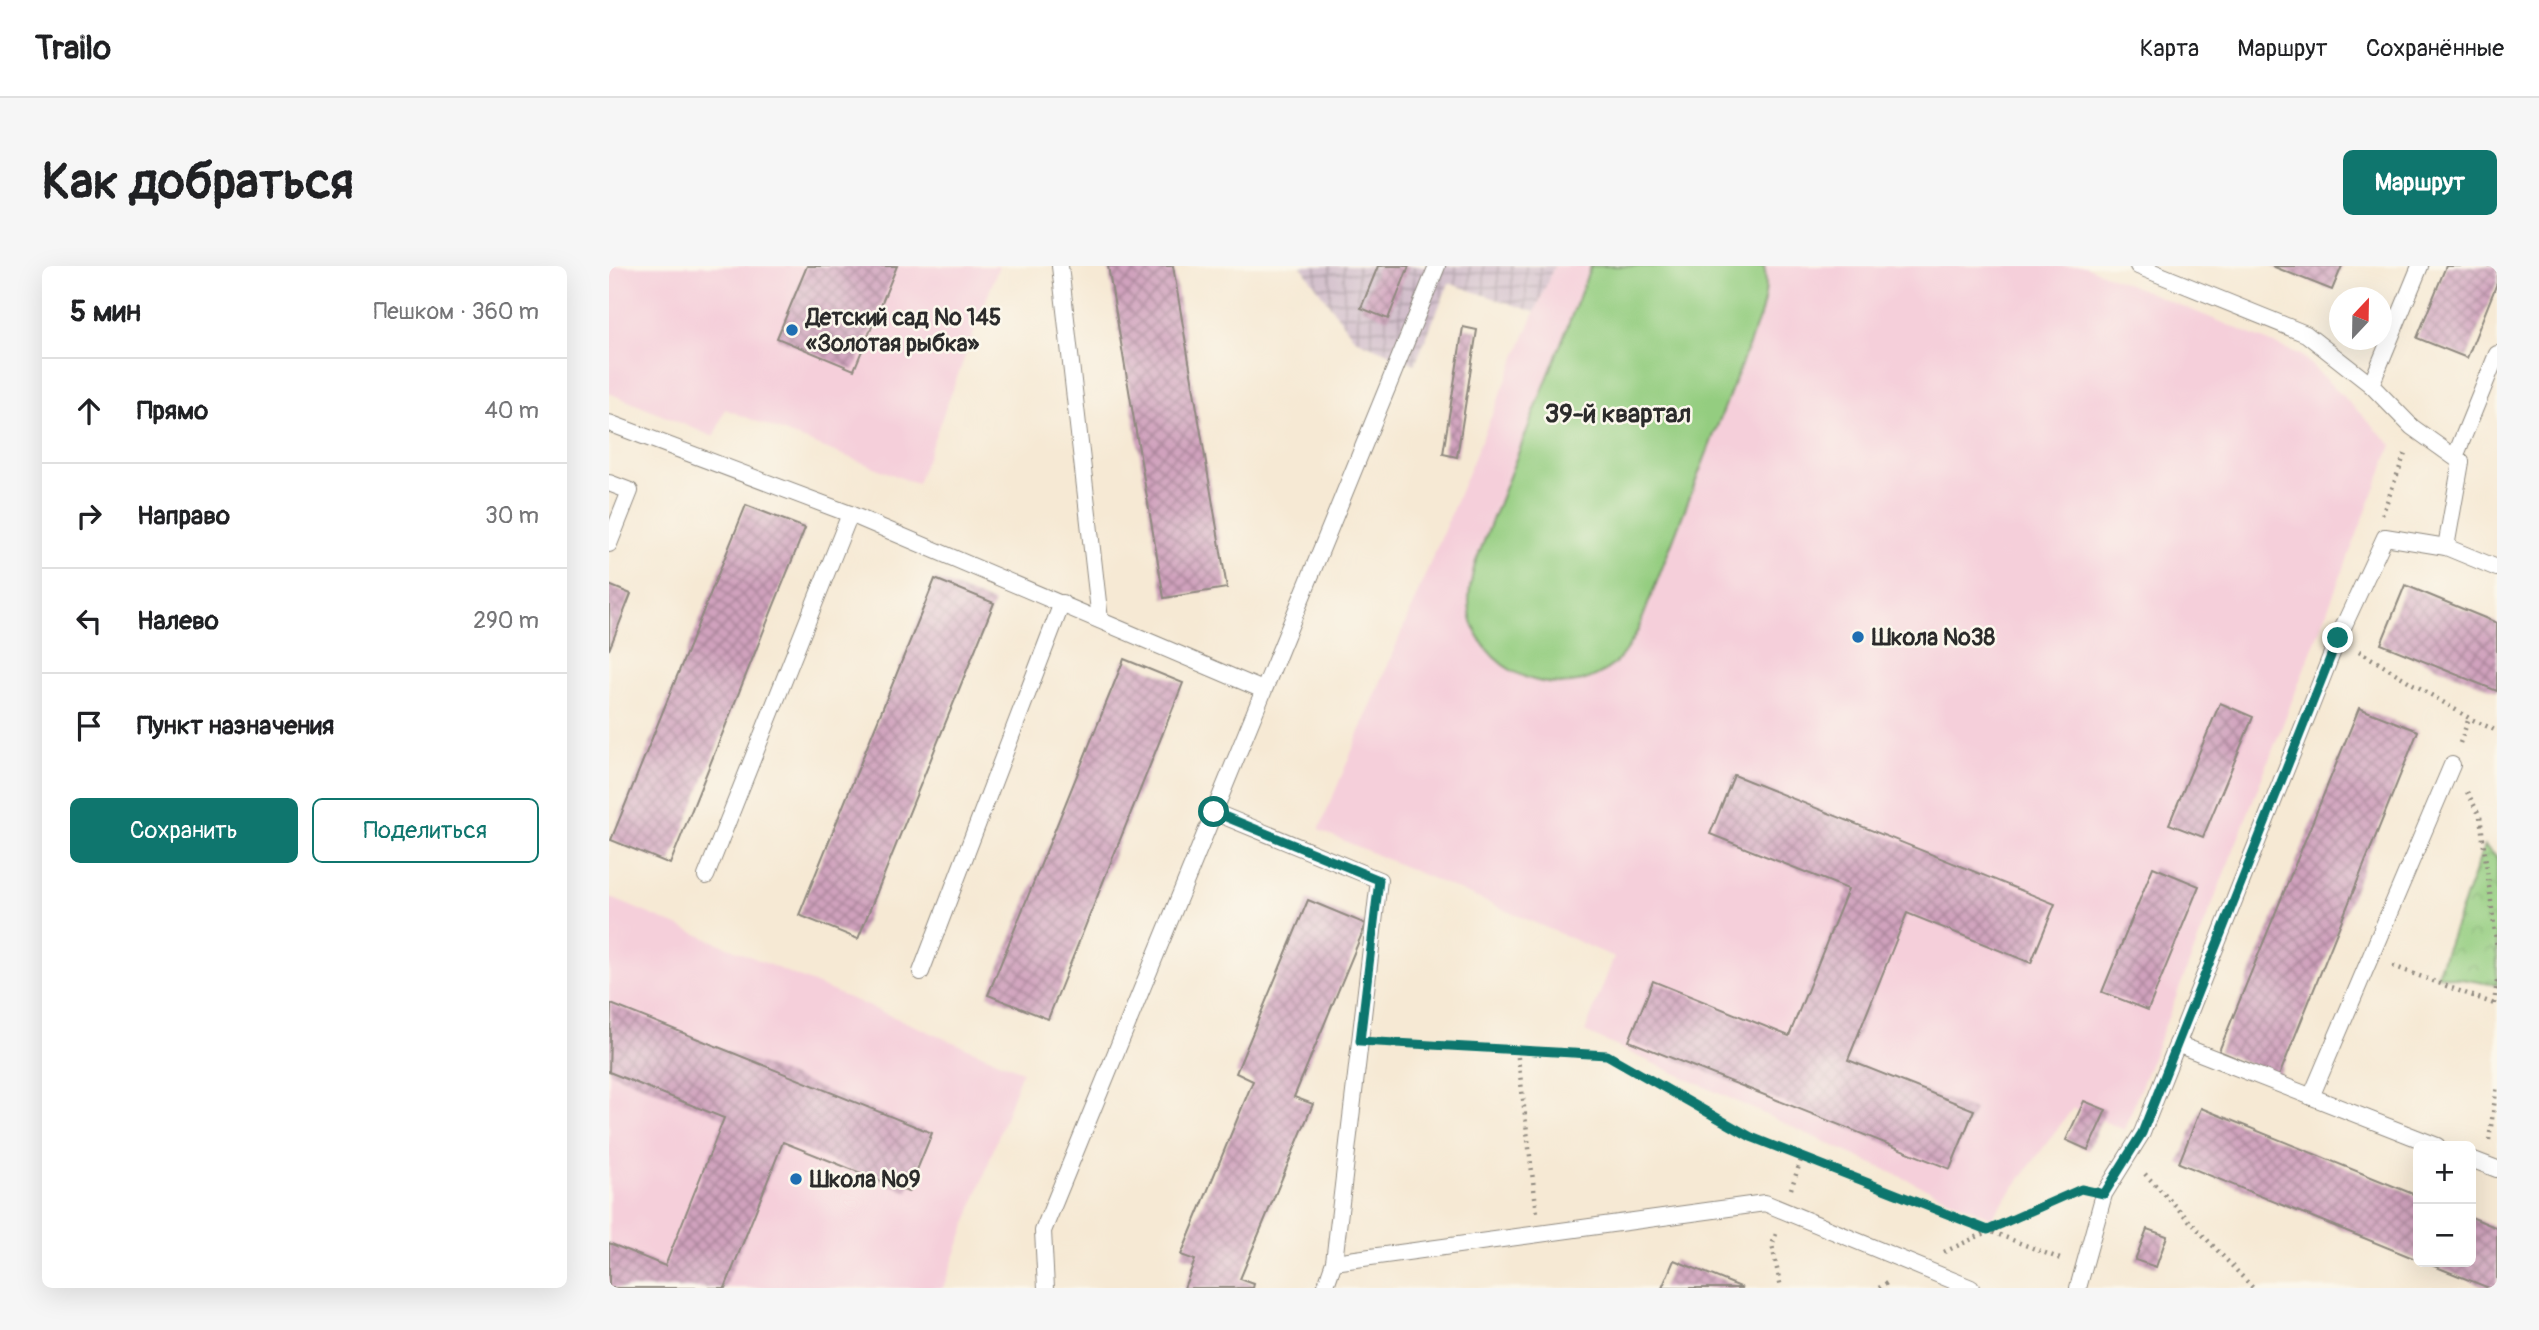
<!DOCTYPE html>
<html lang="ru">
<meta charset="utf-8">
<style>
:root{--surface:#fff;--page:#f6f6f6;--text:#202124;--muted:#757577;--line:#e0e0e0;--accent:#0f766e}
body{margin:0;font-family:Pangolin,sans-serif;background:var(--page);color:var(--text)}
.controls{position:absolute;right:21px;bottom:21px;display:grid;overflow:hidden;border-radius:10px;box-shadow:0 7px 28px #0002}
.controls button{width:63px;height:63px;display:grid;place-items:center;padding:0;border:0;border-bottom:2px solid var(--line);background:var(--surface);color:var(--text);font:35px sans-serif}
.compass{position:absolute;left:1720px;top:21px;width:63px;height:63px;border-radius:50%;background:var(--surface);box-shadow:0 7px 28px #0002;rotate:22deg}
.stop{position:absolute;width:21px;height:21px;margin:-16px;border:5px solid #0f766e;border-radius:50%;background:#fff}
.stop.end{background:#0f766e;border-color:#fff;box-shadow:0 2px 7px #0008}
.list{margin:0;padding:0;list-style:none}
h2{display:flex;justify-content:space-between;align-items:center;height:91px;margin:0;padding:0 28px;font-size:30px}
h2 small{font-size:23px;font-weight:400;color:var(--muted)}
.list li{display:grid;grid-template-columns:46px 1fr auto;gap:21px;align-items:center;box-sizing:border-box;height:105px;padding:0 28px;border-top:2px solid var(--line)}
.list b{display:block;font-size:26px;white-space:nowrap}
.list em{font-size:23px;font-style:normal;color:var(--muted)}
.actions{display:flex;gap:14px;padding:21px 28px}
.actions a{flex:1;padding:16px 0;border:2px solid var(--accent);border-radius:10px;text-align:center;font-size:24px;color:var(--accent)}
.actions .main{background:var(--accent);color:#fff}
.icon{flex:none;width:38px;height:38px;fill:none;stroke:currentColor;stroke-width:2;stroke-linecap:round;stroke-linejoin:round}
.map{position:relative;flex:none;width:1888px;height:1022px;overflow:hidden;border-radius:10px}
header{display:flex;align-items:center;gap:42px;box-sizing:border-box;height:98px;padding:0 35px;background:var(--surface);border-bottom:2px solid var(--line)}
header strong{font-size:33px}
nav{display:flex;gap:38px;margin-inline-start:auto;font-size:24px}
.intro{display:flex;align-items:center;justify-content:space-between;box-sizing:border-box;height:168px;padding:0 42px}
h1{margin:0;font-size:49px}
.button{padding:18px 32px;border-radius:10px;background:var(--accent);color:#fff;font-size:24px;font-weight:700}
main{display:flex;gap:42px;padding:0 42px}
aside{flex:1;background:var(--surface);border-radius:10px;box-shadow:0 7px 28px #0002}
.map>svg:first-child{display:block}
.built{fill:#f5cfda}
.industrial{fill:url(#industrial-grid)}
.grass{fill:#94cd80;stroke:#607c56;stroke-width:2}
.park{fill:url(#park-crowns);stroke:#607c56;stroke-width:2}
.building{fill:url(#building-cross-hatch)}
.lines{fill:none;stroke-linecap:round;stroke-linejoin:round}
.lane-casing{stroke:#908a80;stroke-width:18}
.path{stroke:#908a80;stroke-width:4.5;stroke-dasharray:2 5;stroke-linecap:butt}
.lane{stroke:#fff;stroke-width:16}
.route{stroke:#0f766e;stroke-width:9}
.poi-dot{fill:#1f6fb2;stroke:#fbf7ec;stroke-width:2.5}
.labels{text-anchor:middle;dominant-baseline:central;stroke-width:5;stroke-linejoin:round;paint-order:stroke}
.poi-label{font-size:23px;font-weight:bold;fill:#2b2b2b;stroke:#fbf7ec;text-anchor:start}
.quarter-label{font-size:26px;font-weight:bold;fill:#2b2b2b;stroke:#fbf7ec}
</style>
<header>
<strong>Trailo</strong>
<nav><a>Карта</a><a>Маршрут</a><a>Сохранённые</a></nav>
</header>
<div class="intro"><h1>Как добраться</h1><a class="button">Маршрут</a></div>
<main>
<aside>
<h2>5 мин<small>Пешком · 360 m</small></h2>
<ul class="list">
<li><svg class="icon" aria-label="ahead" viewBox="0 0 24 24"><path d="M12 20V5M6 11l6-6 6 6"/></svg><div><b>Прямо</b></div><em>40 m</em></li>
<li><svg class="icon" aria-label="right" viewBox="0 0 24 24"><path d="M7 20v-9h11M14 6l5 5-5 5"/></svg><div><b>Направо</b></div><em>30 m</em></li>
<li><svg class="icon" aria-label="left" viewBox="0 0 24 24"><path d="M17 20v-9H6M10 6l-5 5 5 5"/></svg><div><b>Налево</b></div><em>290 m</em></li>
<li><svg class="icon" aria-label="arrive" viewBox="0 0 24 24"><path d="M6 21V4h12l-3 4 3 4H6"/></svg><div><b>Пункт назначения</b></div></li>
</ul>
<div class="actions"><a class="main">Сохранить</a><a>Поделиться</a></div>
</aside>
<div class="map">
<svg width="1888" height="1022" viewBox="0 0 1888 1022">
<defs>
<pattern id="industrial-grid" width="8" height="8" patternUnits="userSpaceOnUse" patternTransform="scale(1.75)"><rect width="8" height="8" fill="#d1bdcb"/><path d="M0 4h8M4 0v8" fill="none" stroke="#aa9aa5"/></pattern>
<pattern id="park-crowns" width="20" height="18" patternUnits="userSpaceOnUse" patternTransform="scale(1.75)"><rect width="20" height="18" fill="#94cd80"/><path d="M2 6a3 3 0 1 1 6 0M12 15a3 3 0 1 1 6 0" fill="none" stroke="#80b06f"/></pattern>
<pattern id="building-cross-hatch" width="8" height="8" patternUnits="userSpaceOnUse" patternTransform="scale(1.75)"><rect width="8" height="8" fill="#d0a2bd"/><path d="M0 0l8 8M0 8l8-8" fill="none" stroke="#a9849a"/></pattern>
</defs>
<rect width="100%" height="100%" fill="#fbf7ec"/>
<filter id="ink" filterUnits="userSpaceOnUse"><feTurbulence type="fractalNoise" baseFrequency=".0143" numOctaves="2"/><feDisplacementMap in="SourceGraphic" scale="14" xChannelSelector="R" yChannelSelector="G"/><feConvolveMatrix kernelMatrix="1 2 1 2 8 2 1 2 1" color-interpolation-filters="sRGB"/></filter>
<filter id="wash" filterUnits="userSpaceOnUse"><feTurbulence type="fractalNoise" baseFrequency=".00686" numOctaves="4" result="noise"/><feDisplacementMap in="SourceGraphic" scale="28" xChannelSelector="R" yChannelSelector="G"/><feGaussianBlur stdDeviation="1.57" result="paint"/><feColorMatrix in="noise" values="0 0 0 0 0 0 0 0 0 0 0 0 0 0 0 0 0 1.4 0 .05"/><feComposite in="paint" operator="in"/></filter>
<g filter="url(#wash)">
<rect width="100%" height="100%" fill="#f6e9d4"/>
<g class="built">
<polygon points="0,0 390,0 308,218 116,143 105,171 0,127"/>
<polygon points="945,0 1476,0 1692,89 1783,179 1515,864 1464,842 1382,952 976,766 1005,691 710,564"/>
<polygon points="0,631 413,805 334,1022 0,1022"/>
</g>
<polygon class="industrial" points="692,0 945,0 926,46 840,17 806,98 746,73"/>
<path class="grass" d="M 982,0 L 1155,0 C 1159,18 1156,33 1151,50 L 1029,364 C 1023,375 1017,386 1008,395 C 956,445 862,407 860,335 C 860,322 863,310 866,298 Z"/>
<polygon class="park" points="1875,580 1888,591 1888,719 1828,709"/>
<g id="blocks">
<g class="building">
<polygon points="198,0 288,0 245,104 168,72"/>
<polygon points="499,0 564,0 618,322 555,332"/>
<polygon points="769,0 800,0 779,53 752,42"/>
<polygon points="1663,0 1733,0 1723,24"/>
<polygon points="1837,0 1888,0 1888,17 1858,92 1808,72"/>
<polygon points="854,61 868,64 848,191 834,188"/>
<polygon points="137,239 196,262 61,598 2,574"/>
<polygon points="326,313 385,337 249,673 190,649"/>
<polygon points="0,319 22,328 0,384"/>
<polygon points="1796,319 1888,357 1888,425 1772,378"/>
<polygon points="515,393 574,417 439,753 379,729"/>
<polygon points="1611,437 1644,451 1594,571 1560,558"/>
<polygon points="1750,442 1809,465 1670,810 1610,785"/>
<polygon points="1125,509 1446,638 1422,697 1298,647 1239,794 1365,844 1341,903 1020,775 1044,715 1180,770 1239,623 1101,568"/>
<polygon points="1544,601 1590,620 1539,744 1493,726"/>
<polygon points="699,634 757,658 685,831 704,838 631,1013 645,1018 644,1022 575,1022 586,994 572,989 644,815 627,807"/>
<polygon points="2,738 323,867 299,926 174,876 116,1022 0,1022 0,977 56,1000 115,852 0,806"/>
<polygon points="1475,835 1497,844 1479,884 1457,874"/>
<polygon points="1592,842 1809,930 1809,994 1570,897"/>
<polygon points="1862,951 1888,962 1888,1022 1880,1022 1815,996 1862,996"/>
<polygon points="1538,963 1558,970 1547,1001 1526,994"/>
<polygon points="1065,994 1134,1022 1053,1022"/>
</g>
</g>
</g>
<g filter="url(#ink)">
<use href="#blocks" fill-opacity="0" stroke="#908a80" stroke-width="2"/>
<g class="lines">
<defs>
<g id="lane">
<polyline points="451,0 491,354"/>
<polyline points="1529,0 1697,68 1762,119"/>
<polyline points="1811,0 1762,119 1803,161 1852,196 1837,281"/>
<polyline points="0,157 241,248 654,424"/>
<polyline points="1846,191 1888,88"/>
<polyline points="0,217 21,225 0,278"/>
<polyline points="605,546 770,614 725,996 716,1022"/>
<polyline points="97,610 241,248"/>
<polyline points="312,706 453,337"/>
<polyline points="1568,778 1828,880"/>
<polyline points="1702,831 1843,499"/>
<polyline points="1862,893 1888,903"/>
<polyline points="725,996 1156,937 1362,1022"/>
<polyline points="437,1022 434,965 828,0"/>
<polyline points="1469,1022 1495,928 1533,867 1729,372 1776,271 1837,281 1888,302"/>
</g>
</defs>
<use href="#lane" class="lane-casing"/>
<g class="path">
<polyline points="1773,249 1797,185"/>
<polyline points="1750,385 1860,452 1888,465"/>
<polyline points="1851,477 1860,452"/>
<polyline points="1858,526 1871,550 1888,682"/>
<polyline points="1784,700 1888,739"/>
<polyline points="1885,738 1888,715"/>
<polyline points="773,776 998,789 1142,871 1454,994"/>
<polyline points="908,784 928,947"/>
<polyline points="1880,874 1888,819"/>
<polyline points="1536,908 1644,1022"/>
<polyline points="1182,923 1193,891"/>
<polyline points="1167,968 1163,979 1172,1022"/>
<polyline points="1335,986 1470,924"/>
<polyline points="1270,1022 1281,1015"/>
</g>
<use href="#lane" class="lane"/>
</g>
</g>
<g class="lines" filter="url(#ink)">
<polyline class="route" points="605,546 770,614 751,775 998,789 1142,871 1379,964 1472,923 1495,928 1533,867 1729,372"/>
</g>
<g class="poi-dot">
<circle cx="183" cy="64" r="7"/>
<circle cx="1249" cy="371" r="7"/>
<circle cx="187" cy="913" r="7"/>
</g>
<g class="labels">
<g class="poi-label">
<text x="197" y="51">Детский сад № 145<tspan x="197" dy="26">«Золотая рыбка»</tspan></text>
<text x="1263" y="371">Школа №38</text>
<text x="201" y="913">Школа №9</text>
</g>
<g class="quarter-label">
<text x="1009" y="148">39-й квартал</text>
</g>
</g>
</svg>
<div class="controls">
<button>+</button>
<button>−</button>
</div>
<svg class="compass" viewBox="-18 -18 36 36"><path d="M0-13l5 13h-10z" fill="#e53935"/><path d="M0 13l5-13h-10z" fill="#757577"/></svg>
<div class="stop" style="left:605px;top:546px"></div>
<div class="stop end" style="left:1729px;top:372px"></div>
</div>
</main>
